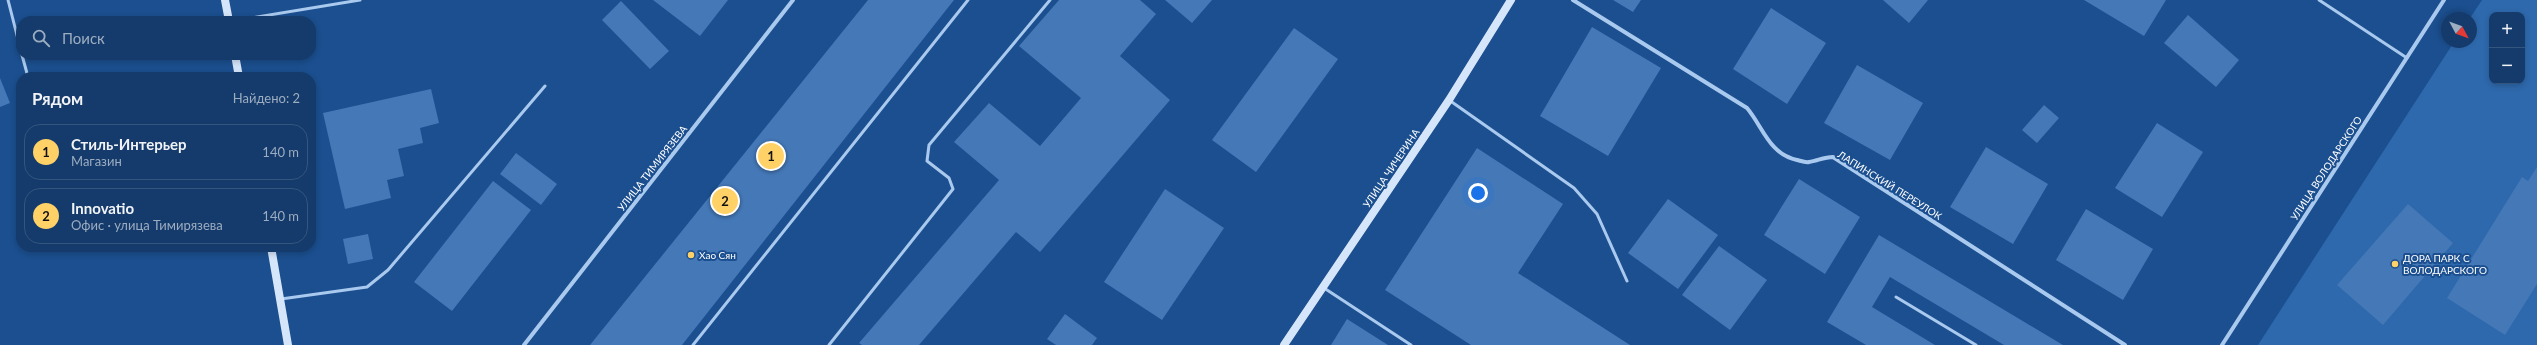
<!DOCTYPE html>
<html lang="ru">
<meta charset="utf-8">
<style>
:root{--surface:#143b6b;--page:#1d4271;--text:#f1f3f6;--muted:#9dadc1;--line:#33557e;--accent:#ffd166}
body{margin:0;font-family:Lato,sans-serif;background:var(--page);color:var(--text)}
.controls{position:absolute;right:12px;top:12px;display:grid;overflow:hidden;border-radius:8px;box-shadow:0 2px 6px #0003}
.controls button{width:36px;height:36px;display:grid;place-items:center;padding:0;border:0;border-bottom:1px solid var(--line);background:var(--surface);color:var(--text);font:20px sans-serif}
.compass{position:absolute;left:2441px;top:12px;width:36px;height:36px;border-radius:50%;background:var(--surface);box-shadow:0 2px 6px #0003;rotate:131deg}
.you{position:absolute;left:1478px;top:193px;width:14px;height:14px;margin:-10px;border:3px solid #fff;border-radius:50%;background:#1a73e8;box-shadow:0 0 0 6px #1a73e833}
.badge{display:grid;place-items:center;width:26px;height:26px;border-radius:50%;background:var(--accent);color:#111;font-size:13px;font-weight:700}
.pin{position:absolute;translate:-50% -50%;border:2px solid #fff;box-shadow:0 1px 4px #0006}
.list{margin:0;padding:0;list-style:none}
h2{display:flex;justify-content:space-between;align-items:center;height:52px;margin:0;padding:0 16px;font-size:17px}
h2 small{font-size:13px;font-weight:400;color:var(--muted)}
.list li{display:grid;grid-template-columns:26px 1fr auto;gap:12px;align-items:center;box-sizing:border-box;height:56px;margin:0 8px 8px;padding:0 8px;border:1px solid var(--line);border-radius:16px}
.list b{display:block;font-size:15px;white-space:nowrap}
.list p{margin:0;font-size:13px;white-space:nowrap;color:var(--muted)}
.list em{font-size:13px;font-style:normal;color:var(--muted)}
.icon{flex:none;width:22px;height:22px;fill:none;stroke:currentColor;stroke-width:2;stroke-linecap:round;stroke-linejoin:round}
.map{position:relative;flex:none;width:2537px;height:345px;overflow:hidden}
.search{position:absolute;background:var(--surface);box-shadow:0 2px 6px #0003;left:16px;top:16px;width:300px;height:44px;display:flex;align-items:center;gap:10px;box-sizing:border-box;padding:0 14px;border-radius:16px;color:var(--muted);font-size:15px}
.panel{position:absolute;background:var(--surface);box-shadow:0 2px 6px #0003;left:16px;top:72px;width:300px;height:180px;border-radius:16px}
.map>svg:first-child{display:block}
.green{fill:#2e69ad;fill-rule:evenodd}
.building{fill:#4478b7}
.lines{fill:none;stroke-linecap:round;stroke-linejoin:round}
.service{stroke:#a9c9ee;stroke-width:3}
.minor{stroke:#a9c9ee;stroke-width:4}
.secondary{stroke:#d6e6fa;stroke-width:8}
.poi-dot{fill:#ffd166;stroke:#1b4f8f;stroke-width:1.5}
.labels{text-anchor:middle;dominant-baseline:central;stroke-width:4;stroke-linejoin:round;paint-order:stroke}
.street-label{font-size:10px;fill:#fff;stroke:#1b4f8f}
.poi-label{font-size:10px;fill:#fff;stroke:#1b4f8f;text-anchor:start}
</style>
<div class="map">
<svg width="2537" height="345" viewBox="0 0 2537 345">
<rect width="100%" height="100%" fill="#1b4f8f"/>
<path class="green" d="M 2482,0 L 2537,0 L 2537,345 L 2258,345 L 2454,42 L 2471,42 L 2470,18 ZM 2492,15 L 2522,15 L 2522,81 L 2492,81 Z"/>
<g class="building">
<polygon points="653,0 728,0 700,36"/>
<polygon points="868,0 954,0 682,345 590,345"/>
<polygon points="1059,0 1140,0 1156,14 1120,56 1170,100 1040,252 1016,232 919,345 862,345 859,343 999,180 954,142 989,103 1040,146 1081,98 1019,46"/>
<polygon points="1165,0 1212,0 1192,23"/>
<polygon points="1613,0 1641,0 1633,12"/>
<polygon points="1883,0 1928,0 1909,23"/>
<polygon points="2084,0 2166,0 2144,36"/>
<polygon points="621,1 669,51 650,69 602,20"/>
<polygon points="1771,8 1826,43 1787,104 1733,69"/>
<polygon points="2188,15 2239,60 2216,87 2164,43"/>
<polygon points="1592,27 1661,68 1608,156 1540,116"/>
<polygon points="1294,28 1338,59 1256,172 1212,140"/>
<polygon points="1857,65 1923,103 1890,160 1824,123"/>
<polygon points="0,78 10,103 0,107"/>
<polygon points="431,89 439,123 420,128 423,143 398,149 404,176 387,180 391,198 345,209 323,113"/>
<polygon points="2044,105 2059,118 2037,143 2022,130"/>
<polygon points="2157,123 2203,152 2162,217 2115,188"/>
<polygon points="1986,147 2048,184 2013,244 1950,207"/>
<polygon points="1477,148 1563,204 1518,273 1630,345 1471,345 1385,290"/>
<polygon points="516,153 557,184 541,205 500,174"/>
<polygon points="2537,167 2537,284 2505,335 2447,298 2522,177 2528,181"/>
<polygon points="1799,179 1860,217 1825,274 1764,235"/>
<polygon points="493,181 531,210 452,311 414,282"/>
<polygon points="1165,189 1224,228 1162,320 1104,282"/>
<polygon points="1668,199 1718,235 1678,289 1628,253"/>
<polygon points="2408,204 2453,243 2383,325 2337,285"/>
<polygon points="2086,209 2153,249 2123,300 2056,260"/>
<polygon points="368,234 373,259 348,264 343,239"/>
<polygon points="1879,235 2063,345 2004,345 1890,277 1872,307 1935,345 1866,345 1827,322"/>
<polygon points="1719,246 1767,280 1730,330 1682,295"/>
<polygon points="1065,314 1097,338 1092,345 1056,345 1047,339"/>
<polygon points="1347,319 1388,345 1331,345"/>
</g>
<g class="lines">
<g class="service">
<polyline points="8,0 21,51"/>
<polyline points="2319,0 2407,58"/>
<polyline points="233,21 360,0"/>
<polyline points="22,55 28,77"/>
<polyline points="1449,100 1574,188 1597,214 1627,281"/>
<polyline points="1324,288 1411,345"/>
<polyline points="1896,297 1976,345"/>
<polyline points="281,299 367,287 388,270 545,86"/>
<polyline points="693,345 968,0"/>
<polyline points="829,345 953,189 949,178 927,161 929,145 1050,0"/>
</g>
<g class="minor">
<path d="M 1573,0 L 1747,108 C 1763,127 1769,154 1797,160 C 1801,161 1806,163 1809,162 C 1817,161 1824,157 1833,157 L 2125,345"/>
<polyline points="524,345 793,0"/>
<polyline points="2222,345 2444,0"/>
</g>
<g class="secondary">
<polyline points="225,0 229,21"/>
<polyline points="235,55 239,77"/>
<polyline points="271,247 288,345"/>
<polyline points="1284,345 1449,100 1511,0"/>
</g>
</g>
<g class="poi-dot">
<circle cx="691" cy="255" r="4"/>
<circle cx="2395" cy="264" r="4"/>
</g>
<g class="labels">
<g class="street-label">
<text transform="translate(652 168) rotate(-52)">УЛИЦА ТИМИРЯЗЕВА</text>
<text transform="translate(1391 168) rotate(-56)">УЛИЦА ЧИЧЕРИНА</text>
<text transform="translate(2326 168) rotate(-57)">УЛИЦА ВОЛОДАРСКОГО</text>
<text transform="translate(1890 185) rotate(32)">ЛАПИНСКИЙ ПЕРЕУЛОК</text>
</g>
<g class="poi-label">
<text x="699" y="255">Хао Сян</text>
<text x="2403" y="258">ДОРА ПАРК С<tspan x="2403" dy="12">ВОЛОДАРСКОГО</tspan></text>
</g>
</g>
</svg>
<div class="controls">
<button>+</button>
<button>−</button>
</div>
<svg class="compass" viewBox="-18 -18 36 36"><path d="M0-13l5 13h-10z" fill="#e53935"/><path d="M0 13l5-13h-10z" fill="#9dadc1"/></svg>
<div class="you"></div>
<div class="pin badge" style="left:771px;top:156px">1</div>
<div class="pin badge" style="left:725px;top:201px">2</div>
<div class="search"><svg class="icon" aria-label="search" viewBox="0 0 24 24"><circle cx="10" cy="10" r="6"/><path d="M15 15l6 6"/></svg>Поиск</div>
<section class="panel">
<h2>Рядом<small>Найдено: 2</small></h2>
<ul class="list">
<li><span class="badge">1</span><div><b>Стиль-Интерьер</b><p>Магазин</p></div><em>140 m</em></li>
<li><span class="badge">2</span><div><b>Innovatio</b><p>Офис · улица Тимирязева</p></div><em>140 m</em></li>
</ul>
</section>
</div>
